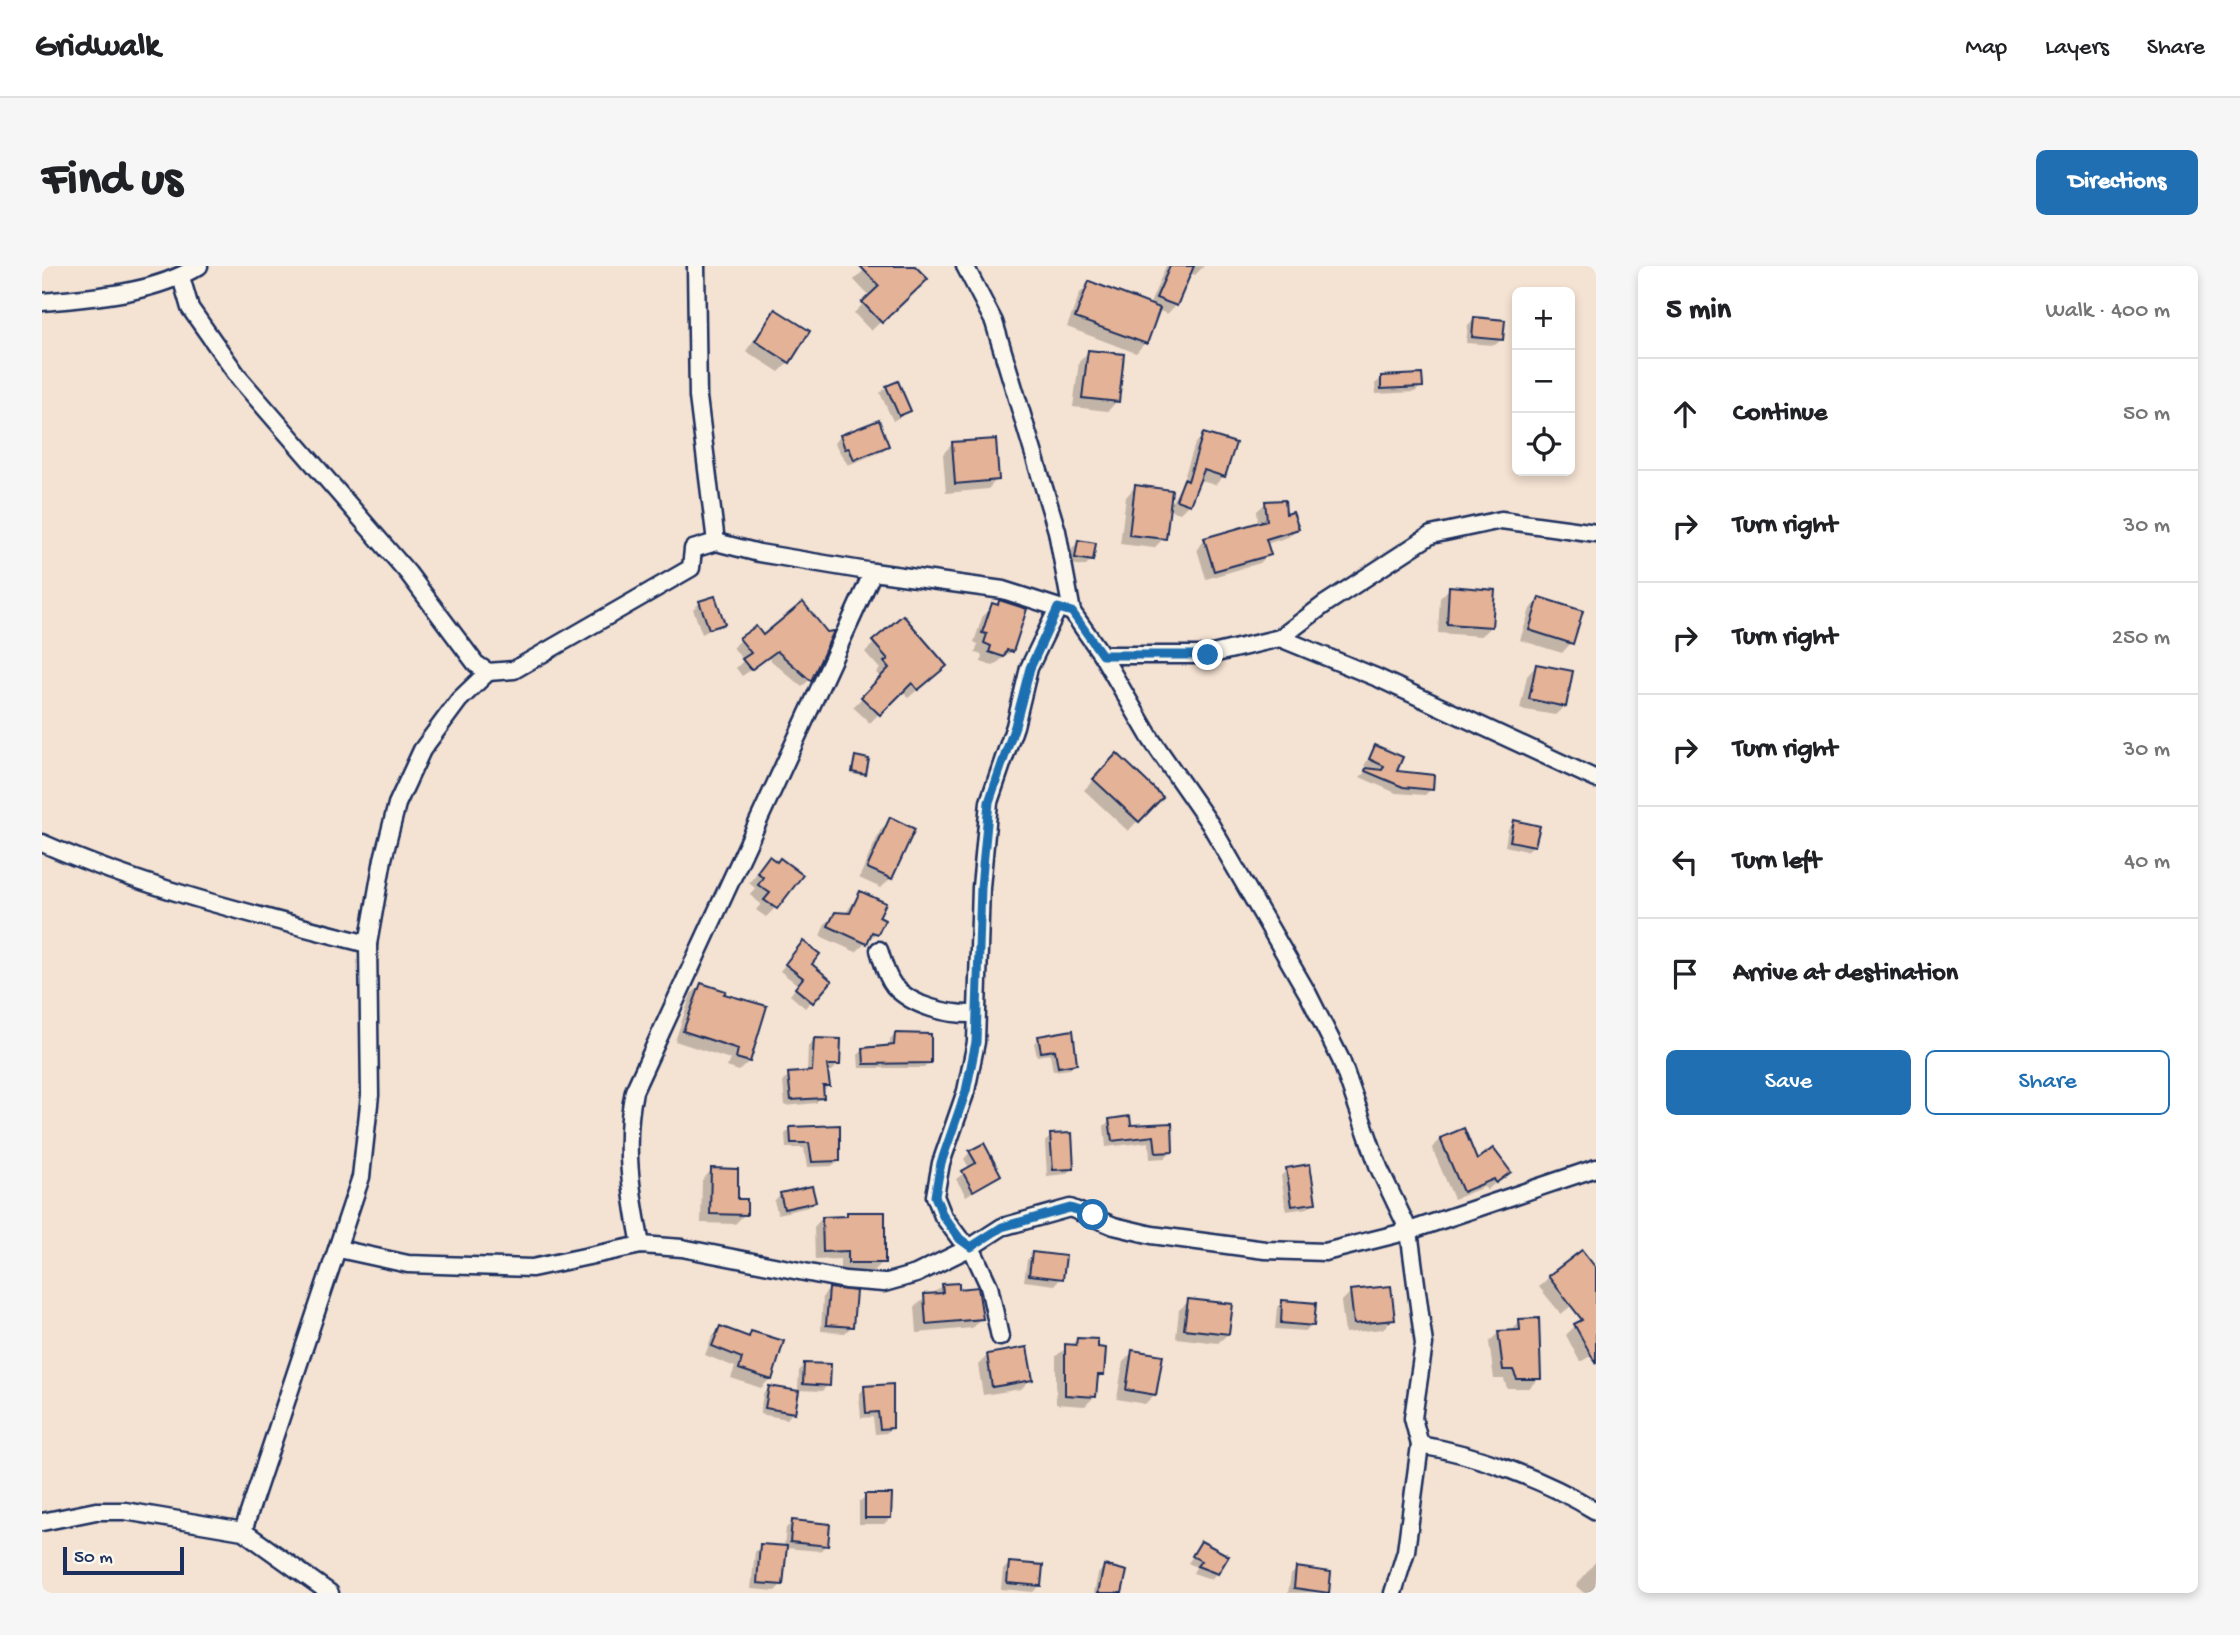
<!DOCTYPE html>
<meta charset="utf-8">
<style>
:root{--surface:#fff;--page:#f6f6f6;--text:#202124;--muted:#757577;--line:#e0e0e0;--accent:#1f6fb2}
body{margin:0;font-family:"Gochi Hand",sans-serif;background:var(--page);color:var(--text)}
.controls{position:absolute;right:21px;top:21px;display:grid;overflow:hidden;border-radius:10px;box-shadow:0 4px 10px #0003}
.controls button{width:63px;height:63px;display:grid;place-items:center;padding:0;border:0;border-bottom:2px solid var(--line);background:var(--surface);color:var(--text);font:35px sans-serif}
.scale{position:absolute;left:21px;bottom:18px;width:121px;box-sizing:border-box;padding-left:7px;border:4px solid #1b2f5e;border-top:0;font-size:19px;line-height:24px;white-space:nowrap;color:#1b2f5e;-webkit-text-stroke:5px #fbf7ec;paint-order:stroke}
.stop{position:absolute;width:21px;height:21px;margin:-16px;border:5px solid #1f6fb2;border-radius:50%;background:#fff}
.stop.end{background:#1f6fb2;border-color:#fff;box-shadow:0 2px 7px #0008}
.list{margin:0;padding:0;list-style:none}
h2{display:flex;justify-content:space-between;align-items:center;height:91px;margin:0;padding:0 28px;font-size:30px}
h2 small{font-size:23px;font-weight:400;color:var(--muted)}
.list li{display:grid;grid-template-columns:46px 1fr auto;gap:21px;align-items:center;box-sizing:border-box;height:112px;padding:0 28px;border-top:2px solid var(--line)}
.list b{display:block;font-size:26px;white-space:nowrap}
.list em{font-size:23px;font-style:normal;color:var(--muted)}
.actions{display:flex;gap:14px;padding:21px 28px}
.actions a{flex:1;padding:16px 0;border:2px solid var(--accent);border-radius:10px;text-align:center;font-size:24px;color:var(--accent)}
.actions .main{background:var(--accent);color:#fff}
.icon{flex:none;width:38px;height:38px;fill:none;stroke:currentColor;stroke-width:2;stroke-linecap:round;stroke-linejoin:round}
.map{position:relative;flex:none;width:1554px;height:1327px;overflow:hidden;border-radius:10px}
header{display:flex;align-items:center;gap:42px;box-sizing:border-box;height:98px;padding:0 35px;background:var(--surface);border-bottom:2px solid var(--line)}
header strong{font-size:33px}
nav{display:flex;gap:38px;margin-inline-start:auto;font-size:24px}
.intro{display:flex;align-items:center;justify-content:space-between;box-sizing:border-box;height:168px;padding:0 42px}
h1{margin:0;font-size:49px}
.button{padding:18px 32px;border-radius:10px;background:var(--accent);color:#fff;font-size:24px;font-weight:700}
main{display:flex;gap:42px;padding:0 42px}
aside{flex:1;background:var(--surface);border-radius:10px;box-shadow:0 4px 10px #0003}
.map>svg:first-child{display:block}
.shadow{fill:#0003}
.building{fill:#e4b296;stroke:#1b2f5e;stroke-width:2}
.lines{fill:none;stroke-linecap:round;stroke-linejoin:round}
.street-casing{stroke:#1b2f5e;stroke-width:21}
.street{stroke:#fbf7ec;stroke-width:16}
.route{stroke:#1f6fb2;stroke-width:9}
</style>
<header>
<strong>Gridwalk</strong>
<nav><a>Map</a><a>Layers</a><a>Share</a></nav>
</header>
<div class="intro"><h1>Find us</h1><a class="button">Directions</a></div>
<main>
<div class="map">
<svg width="1554" height="1327" viewBox="0 0 1554 1327">
<rect width="100%" height="100%" fill="#f4e2d2"/>
<filter id="ink" filterUnits="userSpaceOnUse"><feTurbulence type="fractalNoise" baseFrequency=".0143" numOctaves="2"/><feDisplacementMap in="SourceGraphic" scale="14" xChannelSelector="R" yChannelSelector="G"/><feConvolveMatrix kernelMatrix="1 2 1 2 8 2 1 2 1" color-interpolation-filters="sRGB"/></filter>
<g filter="url(#ink)">
<g class="shadow">
<polygon points="826,0 871,0 883,13 829,65 812,47 828,31 812,14"/>
<polygon points="1124,0 1162,0 1153,9 1147,7 1134,39 1125,48 1116,44 1103,77 1094,87 1025,61 1038,27 1048,17 1107,40"/>
<polygon points="733,45 747,96 737,106 704,85"/>
<polygon points="1432,53 1460,73 1453,79 1424,77 1426,59"/>
<polygon points="1046,86 1075,135 1066,145 1031,141 1037,96"/>
<polygon points="1340,112 1379,120 1373,126 1334,128 1333,118"/>
<polygon points="845,121 867,145 851,155 838,127"/>
<polygon points="1162,169 1182,210 1173,219 1156,214 1147,238 1138,247 1126,243 1122,272 1112,282 1078,278 1084,231 1093,221 1128,239 1140,218 1153,178"/>
<polygon points="799,170 845,180 839,186 806,199 792,177"/>
<polygon points="910,178 955,213 946,223 904,227 901,188"/>
<polygon points="1224,237 1255,263 1246,271 1224,278 1227,288 1218,297 1164,313 1155,283 1163,274 1216,258 1215,245"/>
<polygon points="1037,276 1049,294 1043,300 1028,298 1030,282"/>
<polygon points="1408,322 1449,360 1439,370 1396,367 1398,332"/>
<polygon points="1498,333 1529,377 1520,387 1478,374 1488,343"/>
<polygon points="958,336 970,385 951,400 939,396 940,389 933,387 936,378 932,376 941,349"/>
<polygon points="658,337 681,357 660,368 651,343"/>
<polygon points="713,362 768,413 760,421 726,392 700,410 694,402 701,395 691,381"/>
<polygon points="832,377 893,409 866,432 860,424 828,457 811,441 840,412 834,407 838,403 823,386"/>
<polygon points="1494,400 1523,440 1513,449 1478,443 1485,410"/>
<polygon points="1333,481 1353,507 1389,523 1383,529 1354,527 1318,511 1327,502 1322,500"/>
<polygon points="1075,490 1119,531 1086,565 1042,524"/>
<polygon points="814,492 823,508 820,510 809,508"/>
<polygon points="849,554 849,612 839,622 817,612 839,563"/>
<polygon points="1473,556 1492,579 1485,585 1463,580 1466,563"/>
<polygon points="727,592 733,642 724,651 714,644 719,638 708,629 713,622 707,617"/>
<polygon points="818,627 835,652 834,667 814,686 778,670 783,658 794,648 803,648"/>
<polygon points="755,684 788,715 763,742 748,729 756,719 738,705"/>
<polygon points="659,719 707,795 697,805 685,801 688,793 633,775 649,728"/>
<polygon points="853,769 887,797 882,802 817,802 816,789 822,783 848,781 848,774"/>
<polygon points="997,772 1033,798 1028,803 1011,805 1008,788 995,790 992,777"/>
<polygon points="772,774 796,799 790,805 784,805 786,819 774,837 743,840 741,815 747,809 765,807 766,780"/>
<polygon points="1068,854 1088,861 1128,858 1130,886 1123,892 1108,893 1107,876 1064,881 1062,860"/>
<polygon points="749,863 797,895 791,900 765,901 762,882 744,882 743,868"/>
<polygon points="1009,870 1030,902 1024,908 1005,910 1003,876"/>
<polygon points="1399,873 1435,897 1467,906 1445,924 1442,921 1412,933 1390,882"/>
<polygon points="928,886 957,909 924,930 914,913 928,903 922,893"/>
<polygon points="670,904 703,948 693,958 659,957 660,914"/>
<polygon points="1245,904 1272,936 1266,942 1244,945 1239,910"/>
<polygon points="769,922 772,935 766,941 736,948 732,935 738,929"/>
<polygon points="806,948 841,996 832,1005 798,1005 798,993 773,994 772,961 780,952 802,952"/>
<polygon points="991,988 1019,1012 1013,1019 982,1015 985,994"/>
<polygon points="1554,1005 1554,1020 1519,1048 1497,1021 1507,1011"/>
<polygon points="901,1020 916,1025 939,1052 930,1062 875,1067 873,1040"/>
<polygon points="787,1023 810,1060 803,1067 779,1065 781,1030"/>
<polygon points="1309,1026 1351,1053 1341,1063 1303,1067 1299,1036"/>
<polygon points="1147,1035 1186,1068 1176,1077 1134,1072 1137,1044"/>
<polygon points="1241,1036 1271,1059 1264,1065 1233,1063 1235,1042"/>
<polygon points="1554,1048 1554,1087 1538,1096 1524,1069 1533,1060"/>
<polygon points="1478,1055 1497,1112 1487,1122 1465,1122 1462,1113 1452,1113 1447,1076 1457,1066 1469,1066"/>
<polygon points="679,1062 704,1072 710,1067 728,1113 719,1122 689,1112 693,1101 663,1089 670,1071"/>
<polygon points="1035,1074 1060,1108 1054,1115 1053,1130 1043,1140 1014,1138 1014,1090"/>
<polygon points="1091,1086 1113,1128 1103,1138 1075,1133 1081,1096"/>
<polygon points="945,1090 989,1113 979,1123 941,1129 936,1099"/>
<polygon points="763,1098 786,1119 780,1125 756,1124 757,1105"/>
<polygon points="728,1122 751,1146 745,1153 718,1148 721,1128"/>
<polygon points="823,1122 850,1162 844,1167 833,1168 831,1151 819,1152 817,1128"/>
<polygon points="824,1230 848,1252 842,1258 817,1258 817,1236"/>
<polygon points="751,1256 784,1279 778,1285 743,1282 739,1319 733,1325 709,1323 713,1286 719,1280 742,1282 744,1262"/>
<polygon points="1160,1277 1175,1307 1169,1313 1151,1307 1154,1301 1146,1297"/>
<polygon points="1554,1295 1554,1327 1542,1327 1534,1320"/>
<polygon points="967,1298 997,1320 991,1326 959,1323 961,1304"/>
<polygon points="1062,1301 1078,1327 1052,1327 1056,1308"/>
<polygon points="1255,1303 1285,1326 1246,1327 1249,1309"/>
</g>
<g class="building">
<polygon points="818,0 873,0 886,13 840,57 820,36 837,20"/>
<polygon points="1128,0 1152,0 1135,40 1114,32"/>
<polygon points="1047,15 1118,42 1105,78 1033,52"/>
<polygon points="733,43 768,65 748,97 713,75"/>
<polygon points="1432,51 1463,54 1461,74 1430,71"/>
<polygon points="1046,84 1082,88 1077,136 1040,132"/>
<polygon points="1380,108 1381,121 1339,123 1339,110"/>
<polygon points="856,115 869,145 857,150 844,120"/>
<polygon points="837,154 847,180 812,194 807,182 803,183 798,169"/>
<polygon points="1161,167 1194,177 1183,211 1162,204 1148,239 1134,234 1142,213 1146,215"/>
<polygon points="954,173 957,214 913,218 910,176"/>
<polygon points="1093,219 1130,224 1124,273 1087,269"/>
<polygon points="1243,234 1244,248 1251,246 1257,263 1224,273 1229,289 1172,305 1162,272 1225,254 1223,235"/>
<polygon points="1036,274 1054,277 1051,295 1033,292"/>
<polygon points="1407,320 1453,324 1450,361 1405,358"/>
<polygon points="673,330 683,358 667,363 657,335"/>
<polygon points="1497,331 1541,345 1531,378 1487,364"/>
<polygon points="957,334 985,343 971,386 965,384 962,391 947,386 949,380 942,377 945,368 940,367 950,337 956,339"/>
<polygon points="761,336 785,366 792,365 769,415 735,385 709,404 700,393 709,387 697,372 714,360 721,369"/>
<polygon points="861,349 905,400 876,424 870,417 838,449 819,431 847,402 842,396 846,393 830,375"/>
<polygon points="1494,398 1531,405 1524,441 1487,433"/>
<polygon points="1333,479 1361,491 1355,505 1392,509 1391,524 1361,521 1323,505 1324,502 1340,504 1342,500 1327,493"/>
<polygon points="1075,487 1121,531 1097,556 1051,513"/>
<polygon points="813,490 827,493 824,509 810,506"/>
<polygon points="848,551 873,563 850,613 825,602"/>
<polygon points="1472,554 1498,560 1493,580 1468,575"/>
<polygon points="727,590 735,596 738,592 761,609 735,643 722,634 728,627 716,619 721,611 715,606"/>
<polygon points="818,625 844,637 837,651 843,654 836,668 830,666 825,678 786,660 793,646 808,647"/>
<polygon points="761,675 778,688 770,698 790,715 771,737 753,722 761,712 743,698"/>
<polygon points="659,717 684,725 682,728 725,740 708,796 694,792 696,783 641,765"/>
<polygon points="1031,764 1035,798 1016,801 1013,784 999,786 996,770"/>
<polygon points="853,767 889,768 889,797 822,798 821,782 852,779"/>
<polygon points="772,772 799,773 798,799 785,799 788,820 781,820 782,832 749,834 746,807 770,805"/>
<polygon points="1088,850 1089,859 1130,857 1131,886 1114,887 1112,870 1070,875 1067,853"/>
<polygon points="798,859 798,895 770,896 767,877 749,877 748,861"/>
<polygon points="1422,862 1435,894 1451,882 1469,906 1454,917 1452,913 1421,926 1398,872"/>
<polygon points="1030,867 1032,903 1011,904 1008,868"/>
<polygon points="942,877 959,909 931,925 920,905 934,897 927,885"/>
<polygon points="1268,898 1274,937 1250,940 1244,902"/>
<polygon points="669,902 696,903 696,933 705,933 705,949 668,948"/>
<polygon points="770,920 774,936 742,943 738,927"/>
<polygon points="805,946 843,946 843,997 806,997 806,985 781,986 780,951 805,950"/>
<polygon points="1540,984 1554,1002 1554,1098 1532,1058 1540,1054 1506,1010"/>
<polygon points="990,986 1024,990 1021,1013 987,1009"/>
<polygon points="917,1017 917,1023 936,1021 941,1053 884,1058 882,1028 901,1027 900,1018"/>
<polygon points="1349,1020 1353,1054 1312,1058 1308,1024"/>
<polygon points="787,1022 814,1025 811,1061 784,1059"/>
<polygon points="1146,1033 1191,1038 1187,1068 1142,1063"/>
<polygon points="1240,1034 1274,1037 1272,1060 1239,1057"/>
<polygon points="1497,1052 1499,1113 1475,1113 1471,1104 1461,1104 1456,1065 1478,1064 1477,1053"/>
<polygon points="678,1060 707,1071 709,1065 742,1075 730,1114 697,1103 700,1092 670,1080"/>
<polygon points="1035,1072 1056,1073 1056,1081 1064,1082 1062,1109 1056,1109 1054,1131 1023,1129 1023,1078 1034,1079"/>
<polygon points="985,1081 991,1114 950,1121 945,1088"/>
<polygon points="1090,1084 1121,1089 1114,1129 1084,1124"/>
<polygon points="762,1097 789,1098 788,1120 761,1118"/>
<polygon points="851,1118 851,1162 838,1163 836,1146 824,1147 822,1120"/>
<polygon points="727,1120 757,1125 753,1147 723,1142"/>
<polygon points="823,1228 850,1228 849,1252 823,1252"/>
<polygon points="750,1254 788,1258 786,1280 748,1276"/>
<polygon points="1159,1275 1187,1290 1176,1308 1155,1300 1159,1295 1150,1290"/>
<polygon points="718,1278 745,1280 741,1319 715,1317"/>
<polygon points="967,1296 1001,1299 999,1320 965,1317"/>
<polygon points="1062,1299 1085,1305 1080,1327 1056,1327"/>
<polygon points="1254,1301 1289,1306 1287,1327 1252,1322"/>
</g>
<g class="lines">
<defs>
<g id="street">
<polyline points="654,0 656,131 674,276"/>
<polyline points="923,0 952,56 1015,265 1030,346 1060,389 1109,473 1168,558 1266,728 1299,794 1337,902 1367,965 1382,1078 1371,1152 1378,1179 1364,1285 1351,1327"/>
<polyline points="139,11 148,42 198,113 366,307 434,398 446,406 472,404 649,302 651,283 674,276 717,287 831,306 961,324 1030,346"/>
<path d="M 0,36 C 53,31 110,28 157,0"/>
<polyline points="1238,372 1336,412 1554,513"/>
<polyline points="1060,389 1166,389 1238,372 1283,338 1389,269 1459,254 1554,267"/>
<path d="M 0,577 C 104,623 217,650 326,678"/>
<path d="M 837,684 C 841,696 844,710 852,720 C 871,741 907,749 934,748"/>
<path d="M 599,979 C 589,927 581,878 592,825 L 831,306"/>
<polyline points="297,983 366,998 490,1002 599,979 640,982 803,1014 842,1017 874,1008 929,981 960,961 1028,942 1072,960 1110,969 1223,984 1283,986 1367,965 1554,902"/>
<polyline points="958,1071 947,1020 929,981 918,973 901,950 893,930 899,897 924,825 934,776 939,621 947,536 973,460 987,402 1016,342"/>
<path d="M 1378,1179 C 1435,1188 1505,1215 1554,1245"/>
<polyline points="0,1256 54,1245 83,1245 201,1265 288,1327"/>
<polyline points="201,1265 319,911 328,829 326,678 341,593 355,538 380,484 417,434 446,406"/>
</g>
</defs>
<use href="#street" class="street-casing"/>
<use href="#street" class="street"/>
</g>
</g>
<g class="lines" filter="url(#ink)">
<polyline class="route" points="1051,949 1028,942 960,961 929,981 918,973 901,950 893,930 899,897 924,825 934,776 939,621 947,536 973,460 988,402 1016,342 1030,346 1060,389 1166,389"/>
</g>
</svg>
<div class="controls">
<button>+</button>
<button>−</button>
<button><svg class="icon" aria-label="locate" viewBox="0 0 24 24"><circle cx="12" cy="12" r="6"/><path d="M12 2v4M12 18v4M2 12h4M18 12h4"/></svg></button>
</div>
<div class="scale">50 m</div>
<div class="stop" style="left:1051px;top:949px"></div>
<div class="stop end" style="left:1166px;top:389px"></div>
</div>
<aside>
<h2>5 min<small>Walk · 400 m</small></h2>
<ul class="list">
<li><svg class="icon" aria-label="ahead" viewBox="0 0 24 24"><path d="M12 20V5M6 11l6-6 6 6"/></svg><div><b>Continue</b></div><em>50 m</em></li>
<li><svg class="icon" aria-label="right" viewBox="0 0 24 24"><path d="M7 20v-9h11M14 6l5 5-5 5"/></svg><div><b>Turn right</b></div><em>30 m</em></li>
<li><svg class="icon" aria-label="right" viewBox="0 0 24 24"><path d="M7 20v-9h11M14 6l5 5-5 5"/></svg><div><b>Turn right</b></div><em>250 m</em></li>
<li><svg class="icon" aria-label="right" viewBox="0 0 24 24"><path d="M7 20v-9h11M14 6l5 5-5 5"/></svg><div><b>Turn right</b></div><em>30 m</em></li>
<li><svg class="icon" aria-label="left" viewBox="0 0 24 24"><path d="M17 20v-9H6M10 6l-5 5 5 5"/></svg><div><b>Turn left</b></div><em>40 m</em></li>
<li><svg class="icon" aria-label="arrive" viewBox="0 0 24 24"><path d="M6 21V4h12l-3 4 3 4H6"/></svg><div><b>Arrive at destination</b></div></li>
</ul>
<div class="actions"><a class="main">Save</a><a>Share</a></div>
</aside>
</main>
